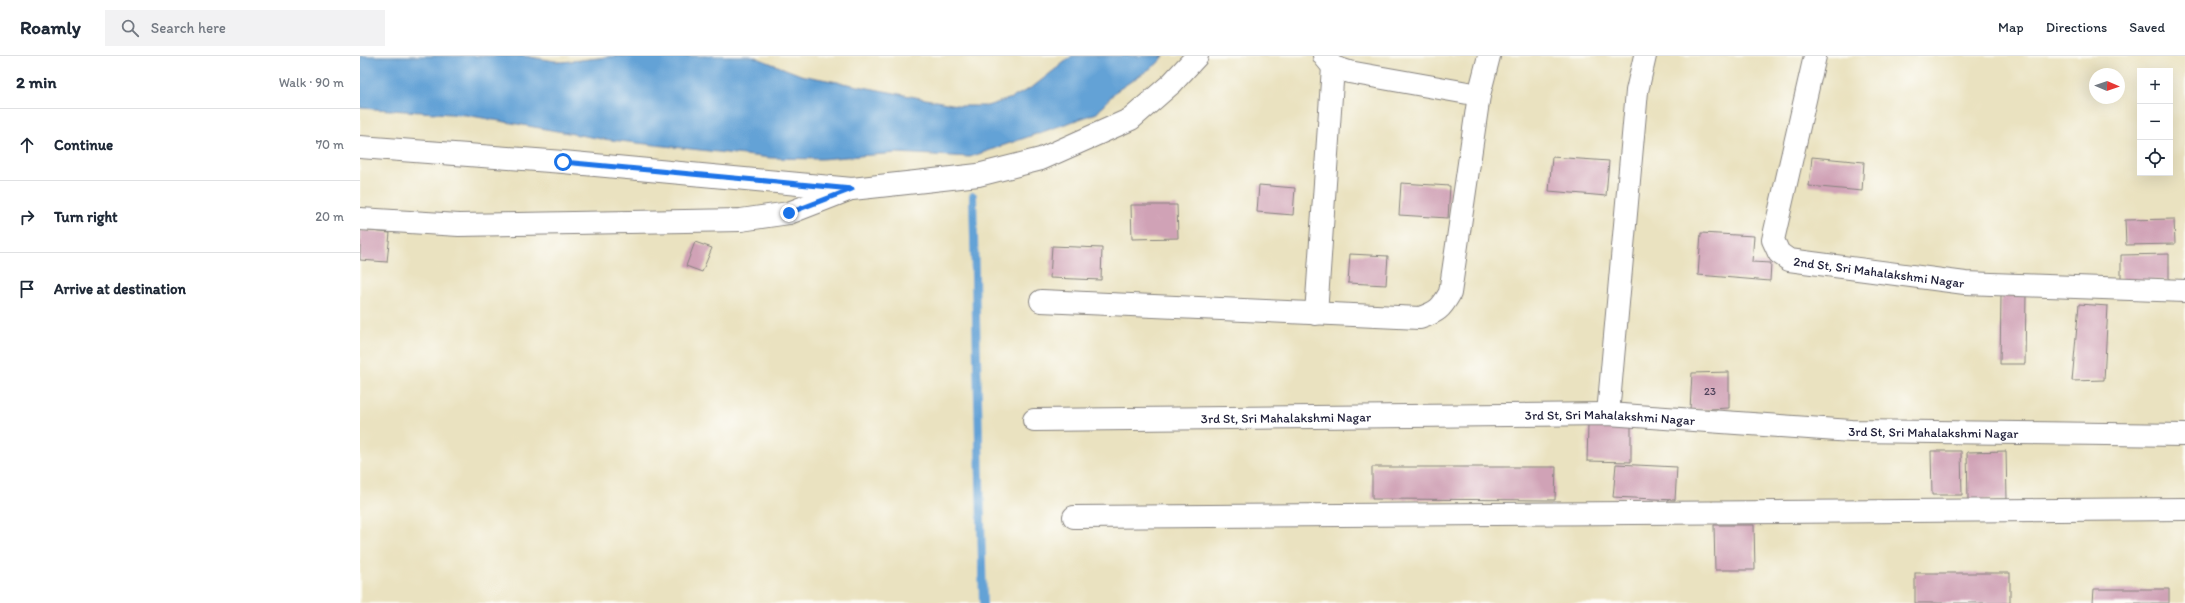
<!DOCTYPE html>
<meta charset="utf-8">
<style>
:root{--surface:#fff;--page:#f2f2f3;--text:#1f2937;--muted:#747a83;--line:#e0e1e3}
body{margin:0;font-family:Itim,sans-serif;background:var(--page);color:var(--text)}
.controls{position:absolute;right:12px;top:12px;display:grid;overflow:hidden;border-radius:0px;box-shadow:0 4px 16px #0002}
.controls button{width:36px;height:36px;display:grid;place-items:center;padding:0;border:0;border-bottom:1px solid var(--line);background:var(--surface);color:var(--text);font:20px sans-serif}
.compass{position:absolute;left:1729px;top:12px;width:36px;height:36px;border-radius:50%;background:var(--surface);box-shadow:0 4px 16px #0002;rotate:92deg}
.stop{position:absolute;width:12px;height:12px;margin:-9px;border:3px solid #1a73e8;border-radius:50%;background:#fff}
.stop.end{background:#1a73e8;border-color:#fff;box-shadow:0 1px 4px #0008}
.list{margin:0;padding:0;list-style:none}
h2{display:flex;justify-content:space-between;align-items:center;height:52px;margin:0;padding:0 16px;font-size:17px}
h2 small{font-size:13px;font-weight:400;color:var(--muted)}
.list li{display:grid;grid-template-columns:26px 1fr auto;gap:12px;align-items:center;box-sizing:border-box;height:72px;padding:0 16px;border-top:1px solid var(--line)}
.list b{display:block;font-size:15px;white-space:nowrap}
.list em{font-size:13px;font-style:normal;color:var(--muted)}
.icon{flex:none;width:22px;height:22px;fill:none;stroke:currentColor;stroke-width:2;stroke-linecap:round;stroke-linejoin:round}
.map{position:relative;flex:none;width:1825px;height:547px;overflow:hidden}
header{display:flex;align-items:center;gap:24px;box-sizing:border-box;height:56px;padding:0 20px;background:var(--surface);border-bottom:1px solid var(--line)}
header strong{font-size:19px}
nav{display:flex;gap:22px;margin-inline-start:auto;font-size:14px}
.search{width:280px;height:36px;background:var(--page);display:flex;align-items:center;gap:10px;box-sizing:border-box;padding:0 14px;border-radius:0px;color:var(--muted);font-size:15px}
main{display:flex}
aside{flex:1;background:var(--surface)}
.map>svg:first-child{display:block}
.water{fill:#64a2d6;stroke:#436288}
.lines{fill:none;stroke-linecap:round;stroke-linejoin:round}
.stream{stroke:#64a2d6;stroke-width:8}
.building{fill:#d0a2b6}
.minor-casing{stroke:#86827e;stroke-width:24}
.minor{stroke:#fff;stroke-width:22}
.route{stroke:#1a73e8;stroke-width:5}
.labels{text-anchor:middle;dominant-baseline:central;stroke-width:3;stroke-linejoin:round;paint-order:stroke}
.number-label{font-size:11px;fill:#4e425a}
.street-label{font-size:13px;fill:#22223b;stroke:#fdfcf7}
</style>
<header>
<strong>Roamly</strong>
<div class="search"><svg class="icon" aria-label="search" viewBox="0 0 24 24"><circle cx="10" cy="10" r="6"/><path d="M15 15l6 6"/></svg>Search here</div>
<nav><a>Map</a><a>Directions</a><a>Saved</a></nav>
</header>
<main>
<aside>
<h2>2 min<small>Walk · 90 m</small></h2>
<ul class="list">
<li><svg class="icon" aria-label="ahead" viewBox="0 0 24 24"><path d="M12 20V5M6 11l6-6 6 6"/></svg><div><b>Continue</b></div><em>70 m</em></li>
<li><svg class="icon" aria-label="right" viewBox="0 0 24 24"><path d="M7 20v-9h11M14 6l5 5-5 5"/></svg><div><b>Turn right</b></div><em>20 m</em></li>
<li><svg class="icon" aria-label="arrive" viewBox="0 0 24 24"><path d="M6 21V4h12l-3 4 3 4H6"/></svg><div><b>Arrive at destination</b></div></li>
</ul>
</aside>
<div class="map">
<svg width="1825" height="547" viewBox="0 0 1825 547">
<rect width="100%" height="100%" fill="#fdfcf7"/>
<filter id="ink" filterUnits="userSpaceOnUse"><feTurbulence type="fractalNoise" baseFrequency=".025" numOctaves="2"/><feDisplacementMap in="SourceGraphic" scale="8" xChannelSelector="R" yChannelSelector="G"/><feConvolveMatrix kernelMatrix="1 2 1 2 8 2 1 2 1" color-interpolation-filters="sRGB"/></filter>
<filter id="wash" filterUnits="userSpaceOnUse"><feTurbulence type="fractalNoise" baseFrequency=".012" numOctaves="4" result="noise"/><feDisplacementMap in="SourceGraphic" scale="16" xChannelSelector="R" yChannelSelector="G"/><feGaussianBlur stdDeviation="0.9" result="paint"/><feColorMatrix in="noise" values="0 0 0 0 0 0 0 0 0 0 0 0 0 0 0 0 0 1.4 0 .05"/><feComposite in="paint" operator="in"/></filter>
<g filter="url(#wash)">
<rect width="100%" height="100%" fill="#eae2c0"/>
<polygon class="water" points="0,0 163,0 202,6 257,0 392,0 441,19 602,50 627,50 652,42 674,30 712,0 804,0 797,8 755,36 737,57 610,101 537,97 461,103 411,102 242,83 106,59 0,52"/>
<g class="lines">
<polyline class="stream" points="613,140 623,547"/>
</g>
<g id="blocks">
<g class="building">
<polygon points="1192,101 1249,105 1246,140 1189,135"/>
<polygon points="1452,101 1504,106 1502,135 1449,130"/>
<polygon points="1041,127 1090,130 1088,162 1039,159"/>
<polygon points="899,129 935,132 933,159 897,156"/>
<polygon points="771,149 817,149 818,182 772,183"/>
<polygon points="1814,163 1815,188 1766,189 1765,164"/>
<polygon points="0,174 30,177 27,206 0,204"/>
<polygon points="1341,177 1394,180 1392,206 1411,207 1410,225 1338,219"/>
<polygon points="335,186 352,192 342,216 326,210"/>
<polygon points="692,190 742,192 741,224 690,222"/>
<polygon points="990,198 1028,200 1026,229 988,227"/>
<polygon points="1809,198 1809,224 1761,225 1761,199"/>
<polygon points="1641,239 1666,239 1665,308 1640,308"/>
<polygon points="1719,248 1748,250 1744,324 1712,325"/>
<polygon points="1369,316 1369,352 1330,354 1332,317"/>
<polygon points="1228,369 1271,369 1271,406 1227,405"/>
<polygon points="1571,395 1601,395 1602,439 1572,439"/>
<polygon points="1646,395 1647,443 1608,444 1607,396"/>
<polygon points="1256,408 1317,411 1315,444 1253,441"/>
<polygon points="1012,411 1196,411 1195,444 1012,443"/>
<polygon points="1354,469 1394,469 1395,514 1355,514"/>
<rect x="1555" y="517" width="95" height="30"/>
<polygon points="1734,533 1809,533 1809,547 1733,547"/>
</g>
</g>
</g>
<g filter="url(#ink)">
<use href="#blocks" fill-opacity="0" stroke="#86827e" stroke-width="1"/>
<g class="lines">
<defs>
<g id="minor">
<polyline points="964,0 973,11 989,16 1119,39"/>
<path id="s1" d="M 1455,0 L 1413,184 L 1419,197 L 1429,204 L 1605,227 L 1825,235"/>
<polyline points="0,91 203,106 492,133 556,126 618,119 681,103 771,63 812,27 837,0"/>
<polyline points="0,163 99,169 381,164 429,157 488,134"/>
<path d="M 681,245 L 1060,262 C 1077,256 1081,253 1090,237 L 1119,39 L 1129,0"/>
<polyline points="956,258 973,11"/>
<polyline points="1248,358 1277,35 1285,0"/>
<path id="s2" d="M 674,364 L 1248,358 L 1491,375 L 1825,379"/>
<polyline points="714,461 1825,453"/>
</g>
</defs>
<use href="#minor" class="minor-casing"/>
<use href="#minor" class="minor"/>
</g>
</g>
<g class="lines" filter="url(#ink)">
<polyline class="route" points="203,106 492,133 429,157"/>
</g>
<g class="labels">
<g class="number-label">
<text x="1350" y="335">23</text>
</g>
<g class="street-label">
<text stroke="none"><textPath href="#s1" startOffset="306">2nd St, Sri Mahalakshmi Nagar</textPath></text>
<text stroke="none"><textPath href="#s2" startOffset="252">3rd St, Sri Mahalakshmi Nagar</textPath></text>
<text stroke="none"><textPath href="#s2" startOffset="576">3rd St, Sri Mahalakshmi Nagar</textPath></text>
<text stroke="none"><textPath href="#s2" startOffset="900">3rd St, Sri Mahalakshmi Nagar</textPath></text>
</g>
</g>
</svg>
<div class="controls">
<button>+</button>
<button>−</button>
<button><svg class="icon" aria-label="locate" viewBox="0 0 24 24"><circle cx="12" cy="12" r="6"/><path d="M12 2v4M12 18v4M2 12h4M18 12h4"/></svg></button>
</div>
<svg class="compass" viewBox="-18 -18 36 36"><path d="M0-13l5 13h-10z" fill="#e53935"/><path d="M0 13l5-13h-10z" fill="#747a83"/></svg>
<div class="stop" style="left:203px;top:106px"></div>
<div class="stop end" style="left:429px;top:157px"></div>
</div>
</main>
